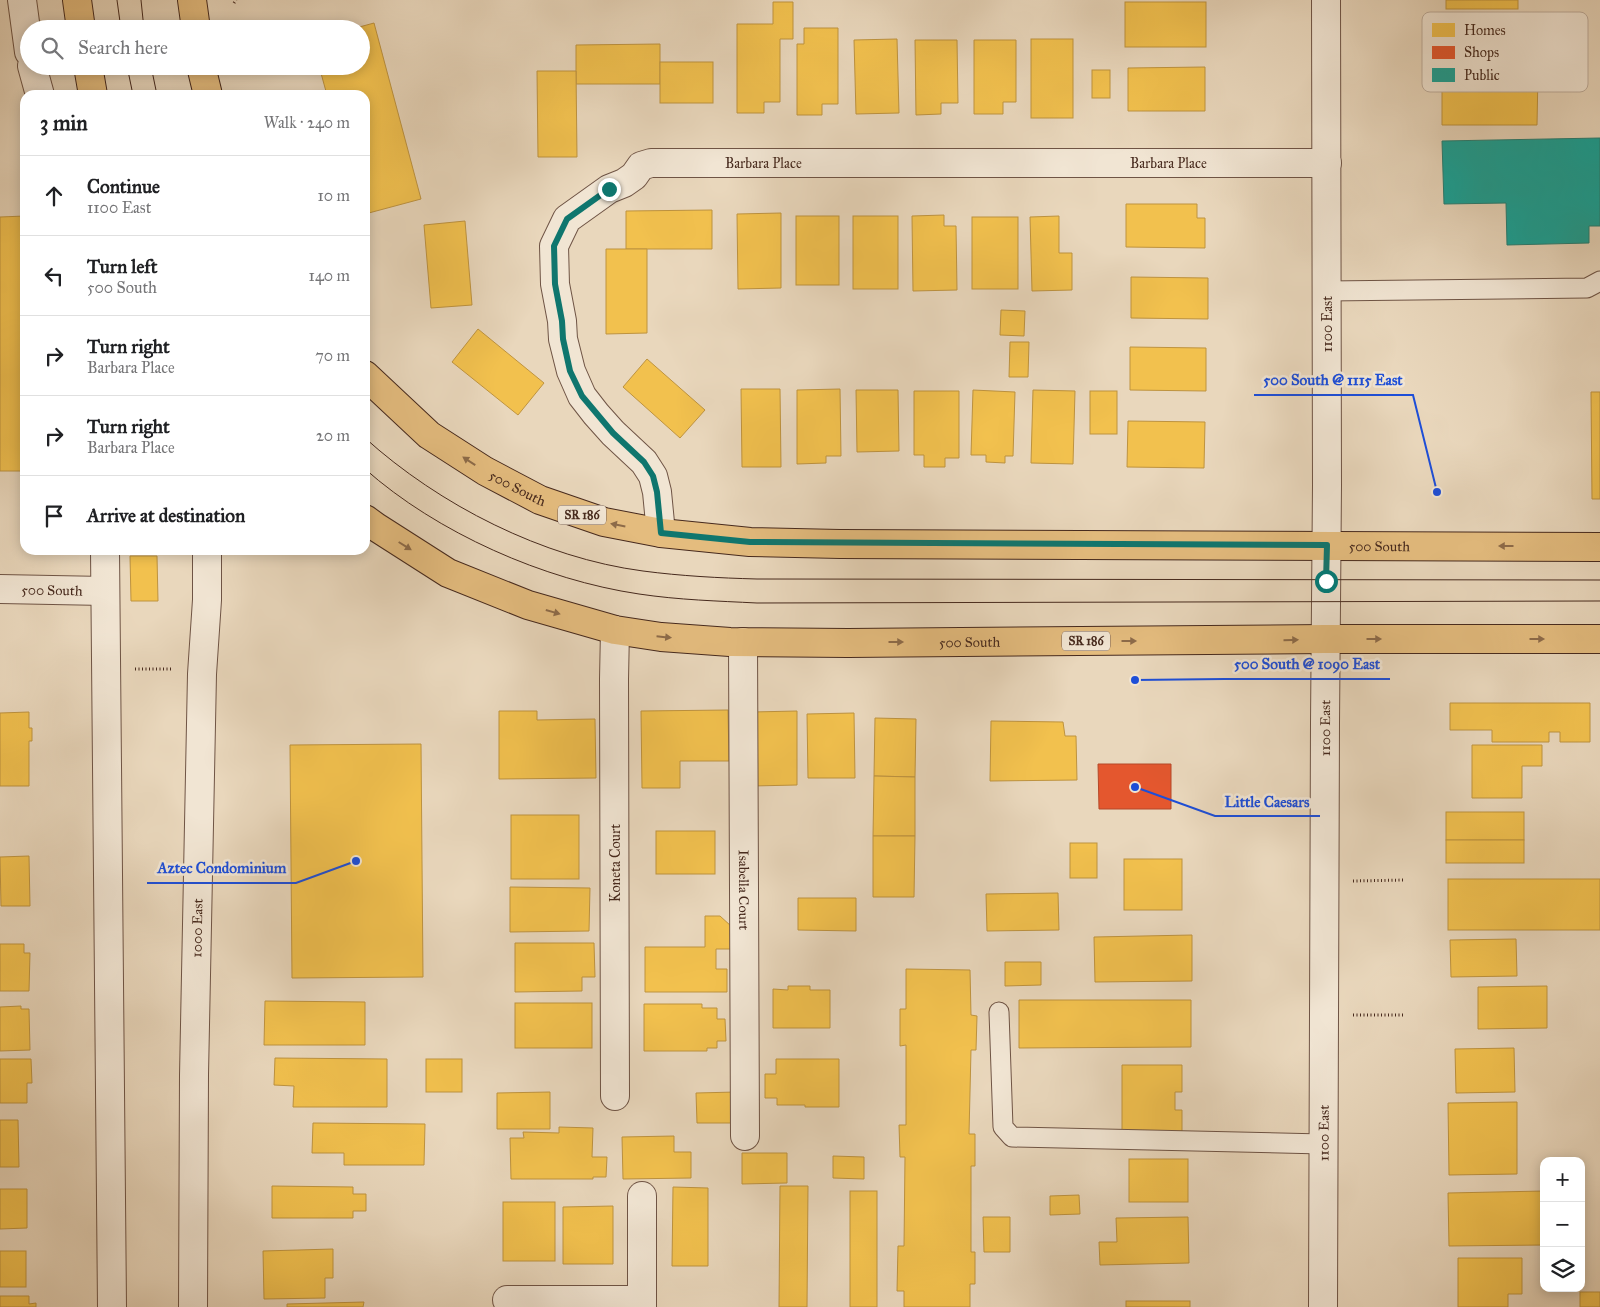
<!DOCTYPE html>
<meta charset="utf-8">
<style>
:root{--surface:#fff;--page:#f2f2f2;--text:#202124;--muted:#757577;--line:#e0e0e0}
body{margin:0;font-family:"IM FELL Great Primer",serif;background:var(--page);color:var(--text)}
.controls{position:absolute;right:15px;bottom:15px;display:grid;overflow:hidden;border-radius:10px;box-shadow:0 2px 12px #0003}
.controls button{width:45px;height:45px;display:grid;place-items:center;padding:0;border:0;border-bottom:1px solid var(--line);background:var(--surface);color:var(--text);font:25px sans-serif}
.stop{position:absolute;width:15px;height:15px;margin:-11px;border:4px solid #0f766e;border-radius:50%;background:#fff}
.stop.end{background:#0f766e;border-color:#fff;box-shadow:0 1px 5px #0008}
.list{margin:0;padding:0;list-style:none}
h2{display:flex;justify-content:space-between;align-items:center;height:65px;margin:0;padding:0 20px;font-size:21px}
h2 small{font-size:16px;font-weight:400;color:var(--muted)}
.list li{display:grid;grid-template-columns:32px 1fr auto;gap:15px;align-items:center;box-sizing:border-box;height:80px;padding:0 20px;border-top:1px solid var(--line)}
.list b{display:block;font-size:19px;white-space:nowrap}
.list p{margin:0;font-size:16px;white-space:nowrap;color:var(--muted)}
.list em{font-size:16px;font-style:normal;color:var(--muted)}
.icon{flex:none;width:28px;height:28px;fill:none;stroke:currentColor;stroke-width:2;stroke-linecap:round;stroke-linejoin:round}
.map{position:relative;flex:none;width:1600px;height:1307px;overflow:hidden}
.search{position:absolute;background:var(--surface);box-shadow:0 2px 12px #0003;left:20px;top:20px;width:350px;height:55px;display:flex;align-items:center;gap:12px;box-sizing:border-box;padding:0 18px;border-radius:28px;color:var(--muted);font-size:19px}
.panel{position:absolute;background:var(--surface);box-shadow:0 2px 12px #0003;left:20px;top:90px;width:350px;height:465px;border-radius:15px}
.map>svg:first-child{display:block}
.homes{fill:#f2c14e;stroke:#be933f}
.shops{fill:#e4572e;stroke:#b54929}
.public{fill:#17a398;stroke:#257e73}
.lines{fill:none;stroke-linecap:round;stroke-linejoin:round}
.service-casing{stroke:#6f5445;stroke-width:21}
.minor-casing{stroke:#6f5445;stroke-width:30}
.primary-casing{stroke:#46291d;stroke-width:30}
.path{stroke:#46291d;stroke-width:3;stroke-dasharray:1 2.5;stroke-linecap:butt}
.service{stroke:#f1e5d3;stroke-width:19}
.minor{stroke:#f1e5d3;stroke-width:28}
.primary{stroke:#e4bc7e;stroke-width:28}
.tram{stroke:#46291d;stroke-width:1}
.oneway{fill:#8d6b49}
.route{stroke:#0f766e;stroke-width:6}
.labels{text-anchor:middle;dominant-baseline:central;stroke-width:5;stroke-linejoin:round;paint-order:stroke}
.shield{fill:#f1e5d3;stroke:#796154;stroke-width:1}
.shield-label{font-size:12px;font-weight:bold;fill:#46291d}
.street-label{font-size:14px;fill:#46291d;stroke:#f1e5d3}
.key{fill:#f1e5d3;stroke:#bead9c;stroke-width:1}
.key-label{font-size:14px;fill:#46291d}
.leader{fill:none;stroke:#1d4ed8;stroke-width:2}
.callout-dot{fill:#1d4ed8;stroke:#f1e5d3;stroke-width:2}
.callout-label{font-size:15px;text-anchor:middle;font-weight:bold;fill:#1d4ed8;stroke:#f1e5d3;stroke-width:5;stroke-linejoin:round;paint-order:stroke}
</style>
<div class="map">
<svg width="1600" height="1307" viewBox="0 0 1600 1307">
<rect width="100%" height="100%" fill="#e9d7bc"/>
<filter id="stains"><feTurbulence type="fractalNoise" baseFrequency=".004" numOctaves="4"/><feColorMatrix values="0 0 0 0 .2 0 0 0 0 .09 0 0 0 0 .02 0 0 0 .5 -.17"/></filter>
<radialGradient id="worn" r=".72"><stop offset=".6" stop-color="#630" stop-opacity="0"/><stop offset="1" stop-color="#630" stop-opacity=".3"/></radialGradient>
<g class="homes">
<rect x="1446" y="0" width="72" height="9"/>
<polygon points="773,2 793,2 793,39 780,39 780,102 764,102 764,113 737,113 737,24 773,24"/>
<rect x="1125" y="2" width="81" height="45"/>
<polygon points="374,23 421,199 365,214 365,95 327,95 319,66 361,66 361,29 352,29"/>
<polygon points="804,28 838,28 838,104 822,104 822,115 797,115 797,44 804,44"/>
<polygon points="897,39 899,113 856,114 854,40"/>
<rect x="1031" y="39" width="42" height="79"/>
<polygon points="915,40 957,40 958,103 941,103 941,114 916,115"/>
<polygon points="974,40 1016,40 1016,102 1003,102 1003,114 974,114"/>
<polygon points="660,44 660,84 576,84 576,45"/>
<rect x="660" y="62" width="53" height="41"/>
<polygon points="1205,67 1205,111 1128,111 1128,68"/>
<rect x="1092" y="70" width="18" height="28"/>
<polygon points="537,71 576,71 577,157 538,157"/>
<polygon points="1442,71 1538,73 1537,125 1442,125"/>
<polygon points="1126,204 1197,204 1197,218 1205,218 1205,248 1126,247"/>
<polygon points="712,210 712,249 626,249 626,211"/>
<polygon points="781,213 781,288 738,289 737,214"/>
<polygon points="944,215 944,226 956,226 957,290 913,291 912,216"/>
<polygon points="25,216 25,471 0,471 0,217"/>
<rect x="796" y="216" width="43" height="69"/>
<rect x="853" y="216" width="45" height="73"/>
<polygon points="1059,216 1059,253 1072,253 1072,290 1032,291 1030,217"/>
<rect x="972" y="217" width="46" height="72"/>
<polygon points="465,221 472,305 431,308 424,225"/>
<polygon points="606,249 647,249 647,333 606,334"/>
<polygon points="1131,277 1208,278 1208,319 1131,318"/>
<polygon points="1001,310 1025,311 1024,336 1000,335"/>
<polygon points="478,329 544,383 518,415 452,362"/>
<polygon points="1010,342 1029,342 1028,377 1009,377"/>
<polygon points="1130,347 1206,348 1206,391 1130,390"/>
<polygon points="647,359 705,410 680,438 623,387"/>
<polygon points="741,389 780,389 781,467 742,467"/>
<polygon points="840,389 841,456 826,456 826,463 797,464 797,390"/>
<polygon points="856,390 898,390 899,451 857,452"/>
<polygon points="973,390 1015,392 1013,456 1005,456 1005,463 986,462 986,455 971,455"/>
<polygon points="1033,390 1075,391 1073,464 1031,463"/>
<polygon points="914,391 959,391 959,458 945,458 945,467 924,467 924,455 914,455"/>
<rect x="1090" y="391" width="27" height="43"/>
<polygon points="1591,392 1600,392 1600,499 1592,499"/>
<polygon points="1128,421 1205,422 1204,468 1127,467"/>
<polygon points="130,556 157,556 158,601 131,601"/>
<polygon points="1450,703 1590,703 1590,742 1560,742 1560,732 1549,732 1549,742 1492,742 1492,730 1450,730"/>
<polygon points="728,710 729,761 680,761 680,788 642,788 641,711"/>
<polygon points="499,711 537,711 537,720 595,719 596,778 499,779"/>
<polygon points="797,711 797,785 752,786 752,712"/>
<polygon points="29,712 29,728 32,728 32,741 29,741 29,786 0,786 0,713"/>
<polygon points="854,713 855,778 808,778 807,714"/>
<polygon points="875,718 916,719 915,777 874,776"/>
<polygon points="991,721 1063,722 1065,736 1076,736 1077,780 990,781"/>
<polygon points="421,744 423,977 292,978 290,745"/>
<polygon points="1472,745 1542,745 1542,766 1522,766 1522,798 1472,798"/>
<polygon points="874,776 915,777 915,836 873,836"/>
<rect x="1446" y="812" width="78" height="28"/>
<rect x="511" y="815" width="68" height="64"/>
<rect x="656" y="831" width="59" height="43"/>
<polygon points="873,836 915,836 914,897 873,897"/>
<rect x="1446" y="840" width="78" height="23"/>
<rect x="1070" y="843" width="27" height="35"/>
<polygon points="29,856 30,906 1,906 0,857"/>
<rect x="1124" y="859" width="58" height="51"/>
<rect x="1448" y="879" width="152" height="51"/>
<polygon points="510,887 590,888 589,931 510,932"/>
<polygon points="1058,893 1059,930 987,931 986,894"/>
<polygon points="798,898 856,898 856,931 798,930"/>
<polygon points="705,916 720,916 731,926 731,949 716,949 716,969 727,969 727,992 645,992 645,947 705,947"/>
<polygon points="1192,935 1192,981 1095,982 1094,937"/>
<polygon points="1516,939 1517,976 1451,977 1450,940"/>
<polygon points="515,943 594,943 595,977 582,977 582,991 515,992"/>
<polygon points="0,944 24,944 24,953 30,953 29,991 0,991"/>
<polygon points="1005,962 1041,962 1041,985 1005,986"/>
<polygon points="906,969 970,970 971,1015 977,1016 976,1050 971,1050 969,1134 975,1134 975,1166 971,1166 971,1252 975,1252 975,1284 970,1284 970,1307 904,1307 904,1291 897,1291 898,1246 904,1246 905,1157 900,1157 899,1125 906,1125 906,1045 900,1046 900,1009 906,1009"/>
<polygon points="788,986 810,986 810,990 830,990 830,1028 773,1028 773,989 788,990"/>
<polygon points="1547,986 1547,1028 1478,1029 1478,987"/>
<polygon points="1019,1000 1191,1000 1191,1047 1019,1048"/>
<polygon points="265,1001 365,1002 365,1045 264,1045"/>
<rect x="515" y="1003" width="77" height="45"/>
<polygon points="644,1004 702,1004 702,1008 717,1008 717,1019 725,1019 726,1041 717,1041 717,1048 707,1048 707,1051 644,1051"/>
<polygon points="21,1006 21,1009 29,1009 30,1050 0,1051 0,1007"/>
<polygon points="1514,1048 1515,1092 1456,1093 1455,1049"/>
<polygon points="275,1058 387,1059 387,1107 293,1107 294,1086 274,1085"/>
<polygon points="0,1059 31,1059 32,1083 27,1083 27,1103 0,1103"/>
<rect x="426" y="1059" width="36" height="33"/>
<polygon points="776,1059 839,1059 839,1107 805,1107 805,1105 777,1105 777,1098 765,1098 765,1074 776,1074"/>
<polygon points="1122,1065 1182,1065 1182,1092 1175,1092 1175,1110 1182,1110 1182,1138 1122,1138"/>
<polygon points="550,1092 550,1129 497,1129 497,1093"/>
<polygon points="736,1092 736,1123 697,1123 696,1093"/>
<polygon points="1517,1102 1517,1174 1449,1175 1448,1103"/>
<polygon points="0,1120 18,1120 19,1167 0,1167"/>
<polygon points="313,1123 425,1124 424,1165 344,1165 344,1153 312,1153"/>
<polygon points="559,1127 593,1128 592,1157 607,1157 606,1177 593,1177 593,1179 511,1179 510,1138 524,1138 523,1132 559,1133"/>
<polygon points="674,1136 674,1152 691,1152 691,1178 623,1179 622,1137"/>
<polygon points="742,1153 787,1153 787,1183 742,1184"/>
<polygon points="833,1156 864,1157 864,1179 833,1178"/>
<rect x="1129" y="1159" width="59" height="43"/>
<polygon points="272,1186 353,1187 353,1194 366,1194 366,1211 353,1211 353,1218 272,1218"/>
<polygon points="780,1186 808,1186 807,1307 779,1307"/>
<polygon points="673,1187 708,1188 708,1266 672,1266"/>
<polygon points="0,1189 27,1189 27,1228 0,1229"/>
<rect x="850" y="1191" width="27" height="116"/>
<polygon points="1544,1191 1544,1245 1449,1246 1448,1193"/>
<polygon points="1079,1195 1080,1214 1050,1215 1050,1196"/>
<rect x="503" y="1202" width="52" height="59"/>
<polygon points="613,1206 613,1264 563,1264 563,1207"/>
<polygon points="983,1217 1010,1217 1010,1252 984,1252"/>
<polygon points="1188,1217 1189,1263 1100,1265 1099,1242 1117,1242 1116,1218"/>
<polygon points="333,1249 333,1278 325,1278 325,1298 264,1299 263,1251"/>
<rect x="0" y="1251" width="26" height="36"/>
<polygon points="1458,1258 1522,1258 1522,1294 1508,1294 1508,1307 1458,1307"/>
<rect x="1580" y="1292" width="20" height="15"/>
<polygon points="0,1296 29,1296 29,1304 36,1303 36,1307 0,1307"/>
<rect x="1126" y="1301" width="64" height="6"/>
<polygon points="364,1302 363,1307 287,1307 287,1304"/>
</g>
<polygon class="shops" points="1098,764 1171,764 1171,809 1099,809"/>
<polygon class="public" points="1600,138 1600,226 1589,226 1589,243 1507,245 1506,203 1444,204 1442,141"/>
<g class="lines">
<defs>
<g id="service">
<polyline points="1327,291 1587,288 1600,281"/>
<polyline points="999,1012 1003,1127 1012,1137 1323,1144"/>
</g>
<g id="minor">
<polyline points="22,0 29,52"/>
<polyline points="32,66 40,95"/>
<path id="s1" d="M 661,533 L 657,492 L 653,476 L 644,462 L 613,433 L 596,414 L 582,396 L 571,371 L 563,339 L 562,321 L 555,284 L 554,246 L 567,219 L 609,189 L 624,183 L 634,176 L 641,166 L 651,163 L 1327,163"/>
<polyline points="105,550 112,1307"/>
<path id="s2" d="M 0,589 L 105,591"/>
<path id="s3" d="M 743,642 L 745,1136"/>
<polyline points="615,1096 614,679 615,630"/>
<polyline points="642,1196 642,1307"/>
<polyline points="507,1300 642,1300"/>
<path id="s4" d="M 193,1307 L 194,1075 L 202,674 L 207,600 L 207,550"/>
<path id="s5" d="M 1323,1307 L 1325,723 L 1327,485 L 1326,0"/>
</g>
<g id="primary">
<polyline points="77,0 81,29"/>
<polyline points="192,0 196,29"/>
<polyline points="88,66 93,95"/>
<polyline points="201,66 208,95"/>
<path id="s6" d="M 365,375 L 429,435 L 485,471 L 540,500 L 604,522 L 661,533 L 750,542 L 840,544 L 1600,547"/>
<path id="s7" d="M 365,519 L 376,527 L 448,573 L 528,605 L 615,630 L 661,637 L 730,642 L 848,643 L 1325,639 L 1600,639"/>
</g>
</defs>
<use href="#service" class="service-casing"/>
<use href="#minor" class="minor-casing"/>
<use href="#primary" class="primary-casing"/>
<g class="path">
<polyline points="234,3 236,0"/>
<polyline points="135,669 171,669"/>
<polyline points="1353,881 1405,880"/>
<polyline points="1353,1015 1405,1015"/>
</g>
<use href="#service" class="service"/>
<use href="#minor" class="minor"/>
<use href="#primary" class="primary"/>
<g class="tram">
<polyline points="117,0 121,29"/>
<polyline points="141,0 144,29"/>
<polyline points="127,66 133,95"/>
<polyline points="151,66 157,95"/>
<path d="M 365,438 C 439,505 543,558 643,571 C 681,576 719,578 757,579 L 1600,580"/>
<path d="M 365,469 C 437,533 544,580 639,594 C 679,600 718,601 757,603 L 1600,601"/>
</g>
</g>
<defs><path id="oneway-solid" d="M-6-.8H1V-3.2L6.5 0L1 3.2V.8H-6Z" transform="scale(1.25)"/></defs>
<g class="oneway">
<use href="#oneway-solid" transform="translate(469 461) rotate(-147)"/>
<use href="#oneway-solid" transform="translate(618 525) rotate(-169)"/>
<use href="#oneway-solid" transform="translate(405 546) rotate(32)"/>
<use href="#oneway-solid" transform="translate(1506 546) rotate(-180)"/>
<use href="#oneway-solid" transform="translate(553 612) rotate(16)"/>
<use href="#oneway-solid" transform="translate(664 637) rotate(6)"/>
<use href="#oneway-solid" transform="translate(1374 639)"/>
<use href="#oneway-solid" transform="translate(1537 639)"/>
<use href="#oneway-solid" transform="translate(1291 640) rotate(-1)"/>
<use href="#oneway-solid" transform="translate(1129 641)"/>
<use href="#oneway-solid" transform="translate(896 642)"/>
</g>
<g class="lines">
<polyline class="route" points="609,189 567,219 554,246 555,284 562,321 563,339 570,371 582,396 613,433 644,462 653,476 657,492 661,533 750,542 1327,545 1326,581"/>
</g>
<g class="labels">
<g class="shield">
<rect x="558" y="505.5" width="48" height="19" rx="4"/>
<rect x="1062" y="631.5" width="48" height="19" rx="4"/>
</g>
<g class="shield-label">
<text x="582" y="515">SR 186</text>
<text x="1086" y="641">SR 186</text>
</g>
<g class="street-label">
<text stroke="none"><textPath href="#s1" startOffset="564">Barbara Place</textPath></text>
<text stroke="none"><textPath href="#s1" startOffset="969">Barbara Place</textPath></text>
<text transform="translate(1327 324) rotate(-90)">1100 East</text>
<text stroke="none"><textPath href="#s6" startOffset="191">500 South</textPath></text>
<text stroke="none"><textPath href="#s6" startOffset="1061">500 South</textPath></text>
<text stroke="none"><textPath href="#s2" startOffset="52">500 South</textPath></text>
<text stroke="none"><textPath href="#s7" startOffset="631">500 South</textPath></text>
<text stroke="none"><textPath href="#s5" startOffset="579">1100 East</textPath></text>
<text transform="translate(615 863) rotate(-90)">Koneta Court</text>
<text stroke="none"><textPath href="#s3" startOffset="248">Isabella Court</textPath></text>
<text stroke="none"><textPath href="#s4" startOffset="379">1000 East</textPath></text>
<text stroke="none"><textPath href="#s5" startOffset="174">1100 East</textPath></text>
</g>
</g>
<rect x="1422" y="12" width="166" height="80" rx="8" class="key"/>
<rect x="1432" y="23" width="23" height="14" fill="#f2c14e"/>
<rect x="1432" y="46" width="23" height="13" fill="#e4572e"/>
<rect x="1432" y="68" width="23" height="14" fill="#17a398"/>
<g class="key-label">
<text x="1464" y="35">Homes</text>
<text x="1464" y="57">Shops</text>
<text x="1464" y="80">Public</text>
</g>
<path class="leader" d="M1437 492L1413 395H1254M1135 680L1224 679H1390M1135 787L1215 816H1320M356 861L296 883H147"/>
<g class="callout-dot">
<circle cx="1437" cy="492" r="5"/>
<circle cx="1135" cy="680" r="5"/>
<circle cx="1135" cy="787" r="5"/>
<circle cx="356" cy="861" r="5"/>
</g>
<g class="callout-label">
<text x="1333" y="385">500 South @ 1115 East</text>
<text x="1307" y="669">500 South @ 1090 East</text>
<text x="1267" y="807">Little Caesars</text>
<text x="222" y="873">Aztec Condominium</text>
</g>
<rect width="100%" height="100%" filter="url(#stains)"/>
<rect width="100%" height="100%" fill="url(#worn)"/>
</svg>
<div class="controls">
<button>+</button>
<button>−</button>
<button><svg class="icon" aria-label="layers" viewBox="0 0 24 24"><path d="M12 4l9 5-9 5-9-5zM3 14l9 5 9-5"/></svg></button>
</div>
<div class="stop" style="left:1326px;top:581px"></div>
<div class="stop end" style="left:609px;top:189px"></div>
<div class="search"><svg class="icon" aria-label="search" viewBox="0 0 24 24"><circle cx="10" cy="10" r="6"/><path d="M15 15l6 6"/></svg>Search here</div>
<section class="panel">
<h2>3 min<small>Walk · 240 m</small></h2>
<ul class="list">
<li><svg class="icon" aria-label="ahead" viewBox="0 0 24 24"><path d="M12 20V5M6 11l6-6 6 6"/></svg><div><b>Continue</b><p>1100 East</p></div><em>10 m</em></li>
<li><svg class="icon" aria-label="left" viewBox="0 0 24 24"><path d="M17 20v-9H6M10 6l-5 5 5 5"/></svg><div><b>Turn left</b><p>500 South</p></div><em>140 m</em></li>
<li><svg class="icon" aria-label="right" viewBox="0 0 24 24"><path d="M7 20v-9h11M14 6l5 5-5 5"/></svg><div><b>Turn right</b><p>Barbara Place</p></div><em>70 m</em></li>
<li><svg class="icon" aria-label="right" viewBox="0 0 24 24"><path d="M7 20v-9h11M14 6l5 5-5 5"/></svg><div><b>Turn right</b><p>Barbara Place</p></div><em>20 m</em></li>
<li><svg class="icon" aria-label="arrive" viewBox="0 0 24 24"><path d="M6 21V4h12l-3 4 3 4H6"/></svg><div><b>Arrive at destination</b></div></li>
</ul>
</section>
</div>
